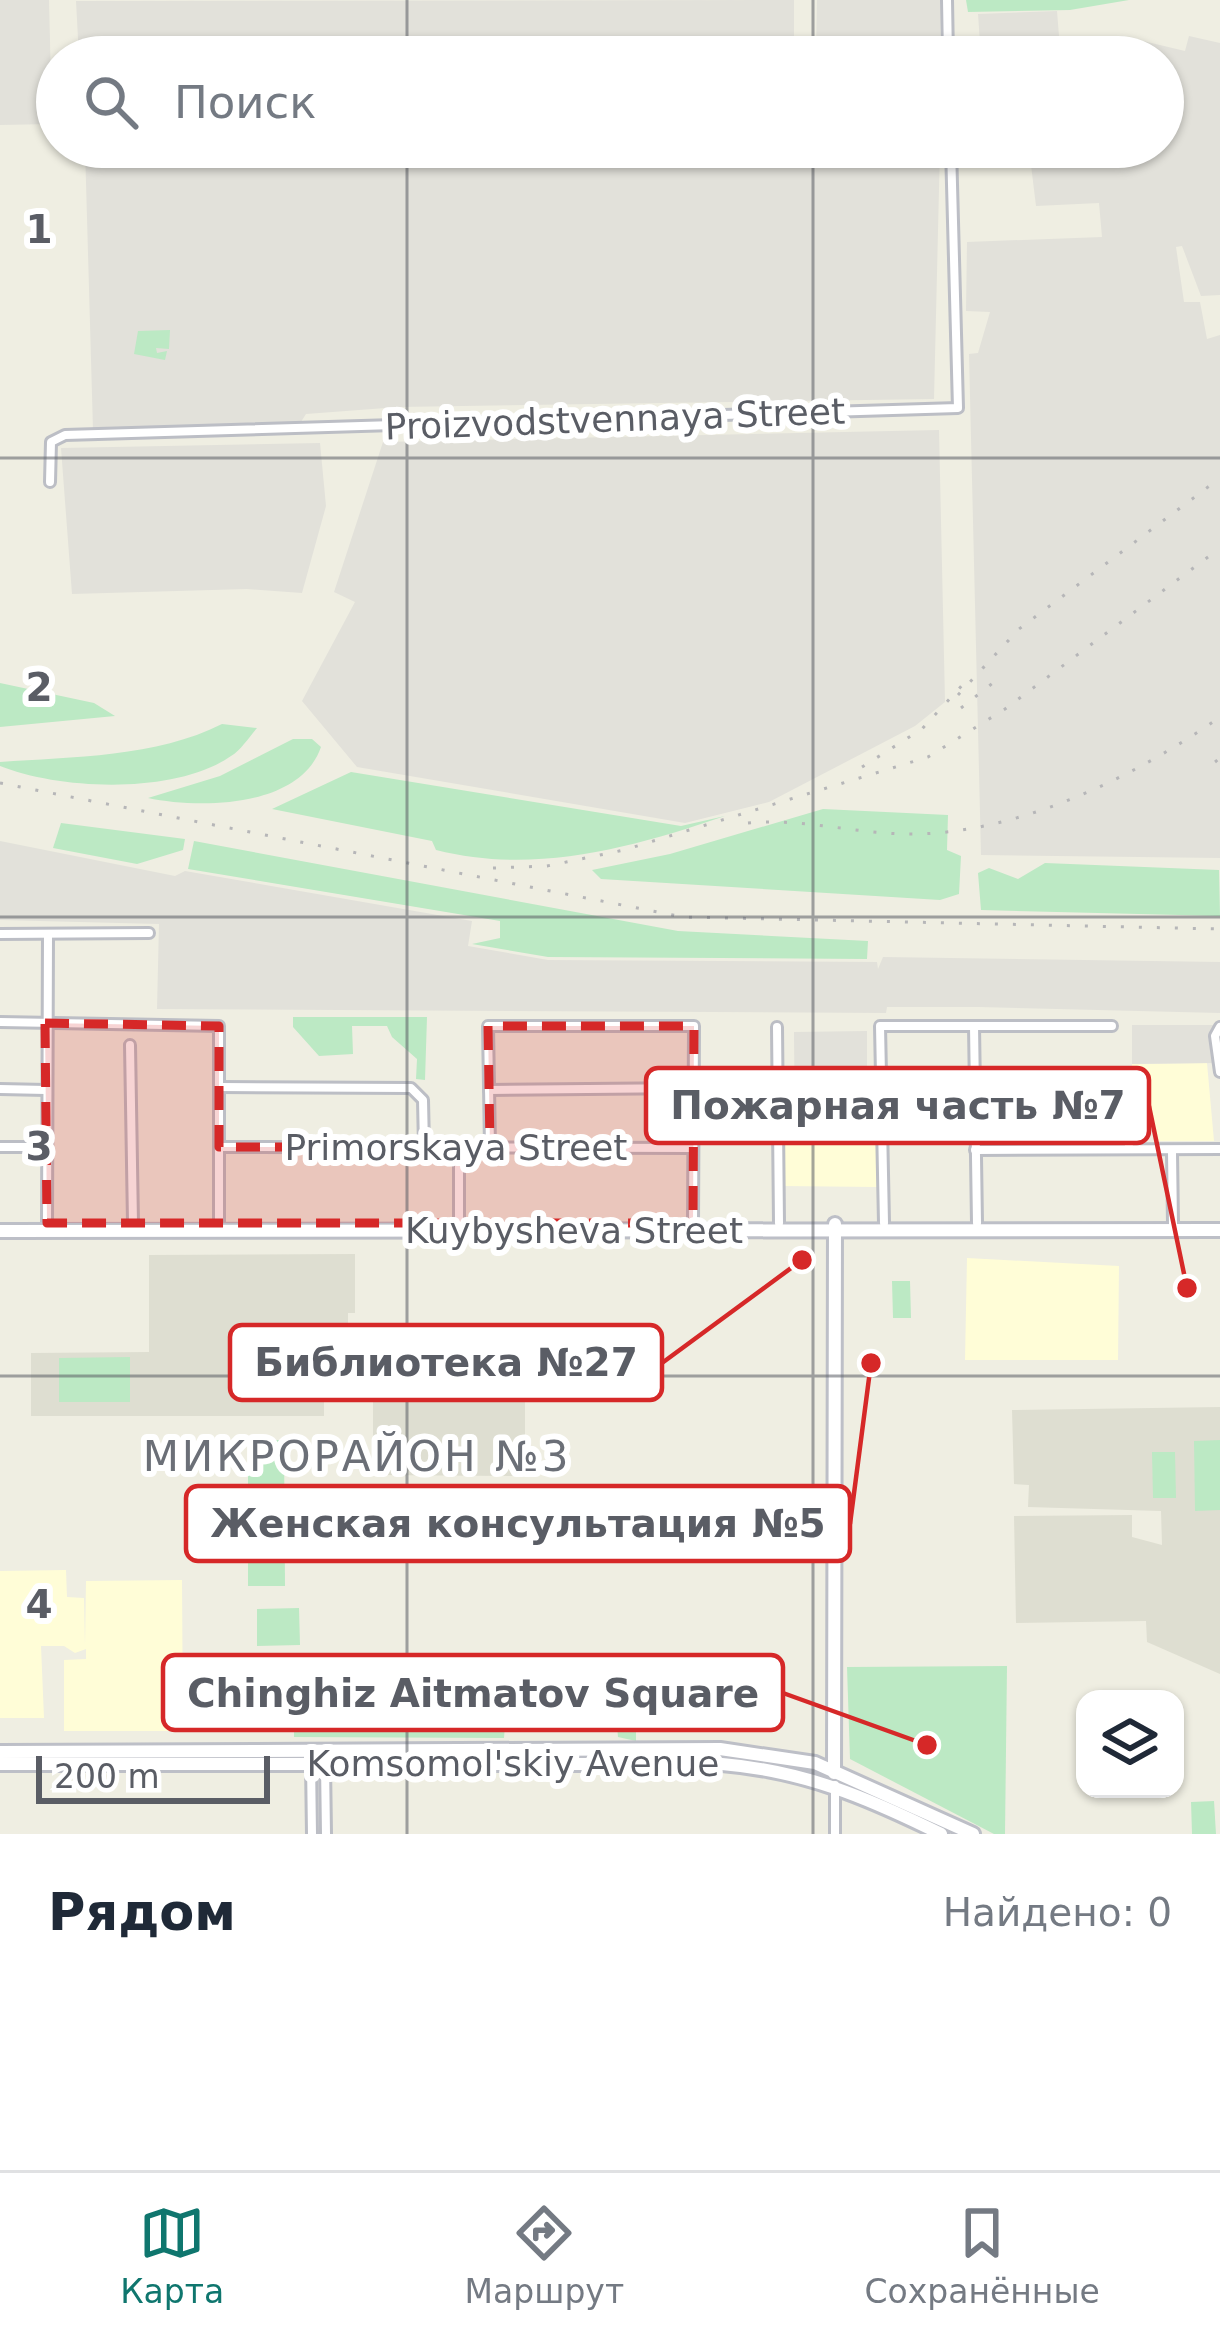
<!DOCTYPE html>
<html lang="ru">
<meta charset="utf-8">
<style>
:root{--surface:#fff;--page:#f6f6f7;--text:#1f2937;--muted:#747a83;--line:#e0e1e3;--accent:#0f766e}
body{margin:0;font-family:"DejaVu Sans",sans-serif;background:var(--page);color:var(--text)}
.controls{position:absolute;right:36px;bottom:36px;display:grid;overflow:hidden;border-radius:24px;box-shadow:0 3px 9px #0004}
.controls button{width:108px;height:108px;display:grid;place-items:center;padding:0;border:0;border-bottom:3px solid var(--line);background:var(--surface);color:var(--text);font:60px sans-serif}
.scale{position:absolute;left:36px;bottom:30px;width:234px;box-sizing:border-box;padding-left:12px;border:6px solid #5a5d65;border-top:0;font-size:33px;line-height:42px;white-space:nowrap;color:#5a5d65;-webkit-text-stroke:9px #fff;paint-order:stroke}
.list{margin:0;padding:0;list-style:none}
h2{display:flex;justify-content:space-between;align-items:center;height:156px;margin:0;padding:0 48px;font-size:51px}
h2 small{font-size:39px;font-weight:400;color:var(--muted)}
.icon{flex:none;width:66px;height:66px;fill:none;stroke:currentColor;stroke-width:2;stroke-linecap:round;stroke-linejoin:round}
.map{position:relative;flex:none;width:1220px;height:1834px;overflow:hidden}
.search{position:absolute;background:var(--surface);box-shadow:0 3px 9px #0004;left:36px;right:36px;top:36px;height:132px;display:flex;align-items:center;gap:30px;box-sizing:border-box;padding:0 42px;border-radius:66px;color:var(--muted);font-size:45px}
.sheet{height:336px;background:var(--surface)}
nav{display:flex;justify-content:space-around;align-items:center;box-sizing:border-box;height:168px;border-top:3px solid var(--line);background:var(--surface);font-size:33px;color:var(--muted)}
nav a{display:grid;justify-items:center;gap:6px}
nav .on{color:var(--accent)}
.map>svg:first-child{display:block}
.commercial{fill:#fffdd7}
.industrial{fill:#e2e1da}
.education{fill:#deded1}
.green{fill:#bce9c4}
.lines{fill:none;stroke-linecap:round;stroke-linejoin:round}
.street-casing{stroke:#bcbec5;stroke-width:14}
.secondary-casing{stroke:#bdbfc7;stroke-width:18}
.street{stroke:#fff;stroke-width:8}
.secondary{stroke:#fff;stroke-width:12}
.rail{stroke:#b6b6b8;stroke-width:3;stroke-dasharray:3 15;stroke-linecap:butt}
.marked{fill:#d62828;fill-opacity:0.2;stroke:#d62828;stroke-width:9;stroke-dasharray:24 15;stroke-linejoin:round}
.grid{fill:none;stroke:#5a5d65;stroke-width:3;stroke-opacity:0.55}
.labels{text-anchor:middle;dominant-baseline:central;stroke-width:12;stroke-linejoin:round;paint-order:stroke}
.street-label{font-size:36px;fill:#5a5d65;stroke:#fff}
.quarter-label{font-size:42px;letter-spacing:3px;fill:#6b6f77;stroke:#fff}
.grid-label{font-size:39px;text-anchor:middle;font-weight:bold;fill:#5a5d65;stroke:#fff;stroke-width:12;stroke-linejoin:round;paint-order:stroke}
.leader{fill:none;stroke:#d62828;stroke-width:4.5}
.callout-dot{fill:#d62828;stroke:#fff;stroke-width:4.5}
.callout{fill:#fff;stroke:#d62828;stroke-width:4.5}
.callout-label{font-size:39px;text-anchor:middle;font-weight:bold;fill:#5a5d65}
</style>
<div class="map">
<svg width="1220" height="1834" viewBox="0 0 1220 1834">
<rect width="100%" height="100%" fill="#efeee2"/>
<g class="commercial">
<polygon points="1207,1063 1214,1141 1155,1141 1153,1125 1132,1126 1132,1064"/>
<polygon points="782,1139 876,1139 877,1187 782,1186"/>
<polygon points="967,1258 1119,1266 1118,1360 965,1360"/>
<polygon points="66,1570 67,1597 84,1598 85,1646 86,1581 182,1580 183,1731 64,1731 64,1660 86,1659 86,1649 75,1653 64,1646 41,1646 44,1718 0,1718 0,1571"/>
</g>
<g class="industrial">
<polygon points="0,0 49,0 52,124 0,125"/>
<polygon points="794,0 794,52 816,52 817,0 940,0 940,57 79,57 76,1"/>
<polygon points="1057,11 1059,36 1122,36 1185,51 1189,36 1220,43 1220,295 1201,296 1182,246 1176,247 1184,302 1200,302 1207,339 1220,335 1220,858 981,855 969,354 978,353 990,312 966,311 967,242 1102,237 1099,203 1036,206 1030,157 989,159 988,147 1163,147 1163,57 981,57 978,14"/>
<polygon points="85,147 940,147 934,399 399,407 306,414 299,425 93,430"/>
<polygon points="939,430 945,702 915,726 769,802 685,823 357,767 302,701 355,602 334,592 383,442"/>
<polygon points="320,443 326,506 302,593 247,589 72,594 61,448"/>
<polygon points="0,841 175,876 185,871 472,921 468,946 548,960 877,962 878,969 883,957 1220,962 1220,1013 979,1007 887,1007 886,1013 157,1009 159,924 0,920"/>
<polygon points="1132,1025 1215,1025 1216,1063 1132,1064"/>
<polygon points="867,1031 867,1139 795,1139 794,1032"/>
</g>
<g class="education">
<polygon points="355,1254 355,1313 348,1313 348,1328 324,1334 324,1416 31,1416 31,1353 149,1352 149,1255"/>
<polygon points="373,1382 525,1382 525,1476 373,1475"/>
<polygon points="1220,1407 1220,1674 1147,1642 1146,1621 1016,1623 1014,1516 1132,1515 1132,1537 1162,1545 1161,1511 1028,1507 1029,1485 1014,1484 1012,1410"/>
</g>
<g class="green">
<polygon points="966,0 1129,0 1070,10 968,12"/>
<polygon points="170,330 169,349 156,348 157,353 167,351 165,360 134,354 138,331"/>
<polygon points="0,683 94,703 115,716 0,727"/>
<path d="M 222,724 L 257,728 C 249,737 241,750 231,756 C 175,795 60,790 0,766 L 0,762 C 72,757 157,757 222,724 Z"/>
<path d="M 293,739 L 312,739 L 321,747 C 300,808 200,809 148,798 L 220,776 Z"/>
<path d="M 351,772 L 681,826 L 725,816 C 631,848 535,875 436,850 L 432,841 L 272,809 Z"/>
<polygon points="823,809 948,815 947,850 961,856 959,894 940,900 601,879 592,870 670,854"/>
<polygon points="61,823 185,839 183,850 137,864 53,848"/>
<polygon points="194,841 678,931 868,941 867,959 548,957 472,944 500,938 500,921 188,869"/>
<polygon points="1045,863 1219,870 1220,916 981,910 978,873 989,868 1018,879"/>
<polygon points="293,1017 427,1017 425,1080 416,1079 417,1059 392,1037 387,1026 352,1026 353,1054 319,1056 293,1027"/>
<polygon points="892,1281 910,1281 911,1318 893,1318"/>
<polygon points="130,1357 130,1402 59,1402 59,1358"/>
<polygon points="248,1440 284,1440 285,1586 248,1586"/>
<polygon points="1220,1440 1220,1510 1195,1511 1194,1441"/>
<polygon points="1152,1452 1175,1452 1176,1498 1153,1498"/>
<polygon points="299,1608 300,1645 257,1646 257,1609"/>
<polygon points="1007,1666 1005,1834 994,1834 850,1759 847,1667"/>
<polygon points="436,1678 636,1680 636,1741 618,1737 617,1726 505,1726 504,1738 294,1737 294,1695 435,1695"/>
<polygon points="1214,1801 1216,1834 1192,1834 1191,1802"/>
</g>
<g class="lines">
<defs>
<g id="street">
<polyline points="947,0 948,57"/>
<polyline points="50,482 51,442 65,435 958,408 951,147"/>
<polyline points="0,934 149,933"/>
<polyline points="0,1022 219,1026 219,1223"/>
<polyline points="974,1026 977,1223"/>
<polyline points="777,1027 779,1223"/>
<polyline points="1220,1027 1215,1036 1220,1072"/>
<polyline points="130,1045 133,1223"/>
<polyline points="220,1087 411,1088 423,1100 424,1147"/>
<polyline points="974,1088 1125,1091 1129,1147"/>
<polyline points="0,1089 46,1090"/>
<polyline points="489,1090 694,1088"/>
<polyline points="0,1147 46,1147"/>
<polyline points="219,1147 693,1148"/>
<polyline points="459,1147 459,1223"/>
<polyline points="490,1147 488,1026 694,1026 693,1223"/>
<polyline points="975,1150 1220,1149"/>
<polyline points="1172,1152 1173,1224"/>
<polyline points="47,1223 48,934"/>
<polyline points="884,1223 880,1026 1112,1026"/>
<polyline points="311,1763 312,1834"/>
<polyline points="325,1764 326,1834"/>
<polyline points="835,1785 835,1834"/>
</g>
<g id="secondary">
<polyline points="0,1231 1220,1230"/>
<polyline points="0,1752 720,1749 815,1763 973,1834"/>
<path d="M 0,1764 L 722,1764 C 805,1771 868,1798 941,1834"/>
<polyline points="834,1773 835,1224"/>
</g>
</defs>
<use href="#street" class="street-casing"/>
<use href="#secondary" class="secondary-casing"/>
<use href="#street" class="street"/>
<use href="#secondary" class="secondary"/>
<g class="rail">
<polyline points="958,695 1019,629 1220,478"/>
<polyline points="961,708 1003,675"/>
<polyline points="1215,762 1220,758"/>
<polyline points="862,767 922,729 967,680"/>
<polyline points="0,783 683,917 1220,929"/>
<path d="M 748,823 C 801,818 853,833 905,834 C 1013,836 1132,779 1220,717"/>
<polyline points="493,868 547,866 624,850 928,757 1005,709 1220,548"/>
</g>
</g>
<path class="marked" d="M 45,1023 L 219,1026 L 219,1147 L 490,1147 L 488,1026 L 694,1026 L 693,1223 L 47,1223 Z"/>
<path class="grid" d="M 407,0 L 407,57M 813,0 L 813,57M 407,147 L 407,1834M 813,147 L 813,1834M 0,458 L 1220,458M 0,917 L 1220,917M 0,1376 L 1220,1376"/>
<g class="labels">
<g class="street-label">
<text transform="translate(615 419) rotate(-2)">Proizvodstvennaya Street</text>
<text x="456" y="1147">Primorskaya Street</text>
<text x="574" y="1230">Kuybysheva Street</text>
<text x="513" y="1763">Komsomol'skiy Avenue</text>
</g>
<g class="quarter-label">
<text x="357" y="1456">МИКРОРАЙОН №3</text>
</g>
</g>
<g class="grid-label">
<text x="39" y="243">1</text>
<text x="39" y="701">2</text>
<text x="39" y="1160">3</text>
<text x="39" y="1618">4</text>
</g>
<path class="leader" d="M1187 1288L1149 1106M802 1260L662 1363M871 1363L850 1524M927 1745L783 1693"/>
<g class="callout-dot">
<circle cx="1187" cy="1288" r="12"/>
<circle cx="802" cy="1260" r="12"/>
<circle cx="871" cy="1363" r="12"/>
<circle cx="927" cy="1745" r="12"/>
</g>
<g class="callout">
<rect x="646" y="1068" width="503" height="75" rx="12"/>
<rect x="230" y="1325" width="432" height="75" rx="12"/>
<rect x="186" y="1486" width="664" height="75" rx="12"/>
<rect x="163" y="1655" width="620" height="75" rx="12"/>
</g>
<g class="callout-label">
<text x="898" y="1119">Пожарная часть №7</text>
<text x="446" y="1376">Библиотека №27</text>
<text x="518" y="1537">Женская консультация №5</text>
<text x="473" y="1707">Chinghiz Aitmatov Square</text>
</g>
</svg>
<div class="controls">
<button><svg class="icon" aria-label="layers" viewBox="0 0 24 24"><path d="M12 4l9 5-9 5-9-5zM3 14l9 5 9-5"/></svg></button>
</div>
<div class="scale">200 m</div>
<div class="search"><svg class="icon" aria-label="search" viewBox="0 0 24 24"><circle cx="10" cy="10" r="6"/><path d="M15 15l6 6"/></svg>Поиск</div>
</div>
<section class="sheet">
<h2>Рядом<small>Найдено: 0</small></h2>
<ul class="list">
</ul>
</section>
<nav>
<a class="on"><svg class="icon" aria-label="map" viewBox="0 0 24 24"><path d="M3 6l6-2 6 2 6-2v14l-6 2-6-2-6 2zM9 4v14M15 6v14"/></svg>Карта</a>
<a><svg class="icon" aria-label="directions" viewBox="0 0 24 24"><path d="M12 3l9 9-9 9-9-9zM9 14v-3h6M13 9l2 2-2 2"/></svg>Маршрут</a>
<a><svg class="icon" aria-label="saved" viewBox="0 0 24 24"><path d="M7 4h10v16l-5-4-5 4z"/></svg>Сохранённые</a>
</nav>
